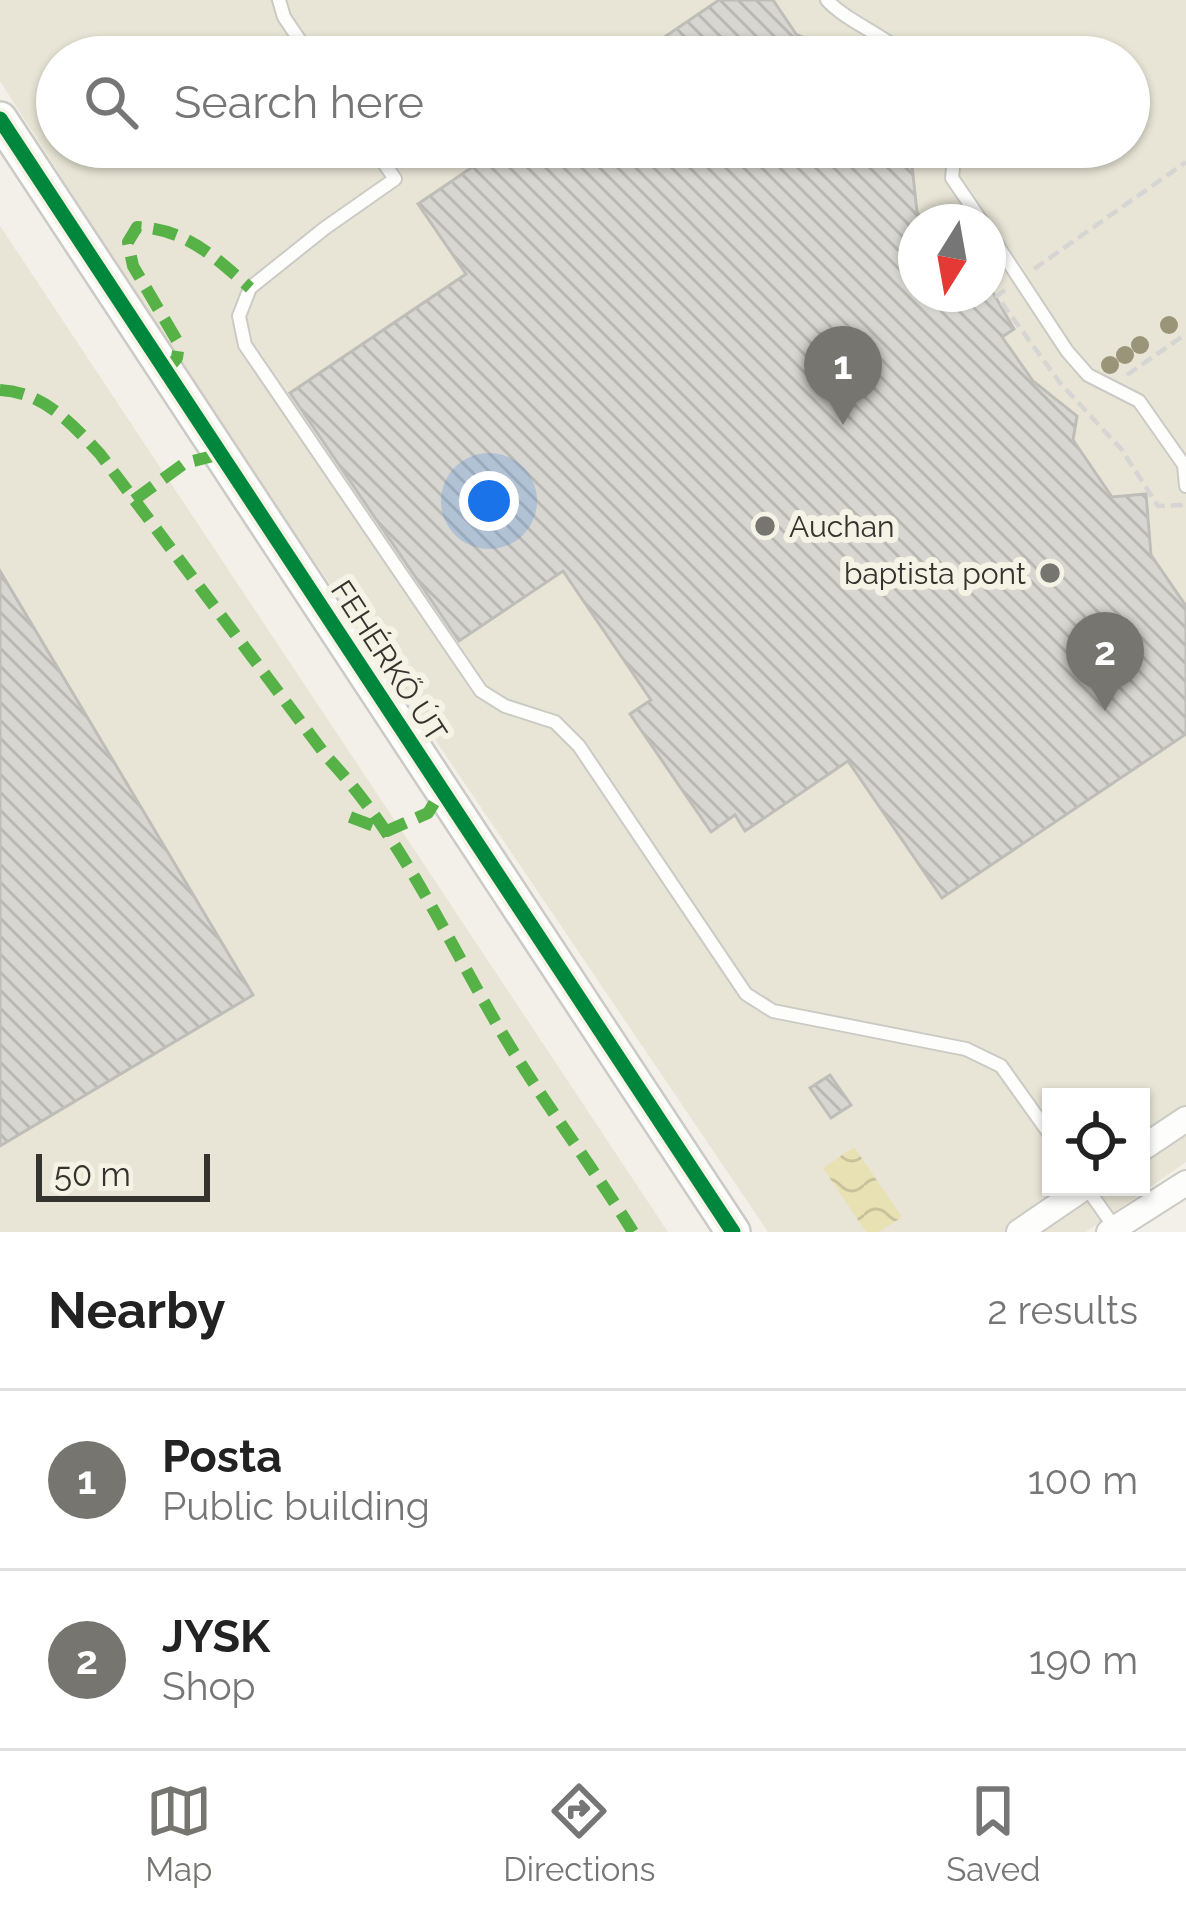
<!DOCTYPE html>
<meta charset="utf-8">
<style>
:root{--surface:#fff;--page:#f2f2f2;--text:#222;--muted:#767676;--line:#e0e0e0;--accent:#76756f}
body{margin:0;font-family:Raleway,sans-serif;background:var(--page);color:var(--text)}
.controls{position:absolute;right:36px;bottom:36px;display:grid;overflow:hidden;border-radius:0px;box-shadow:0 3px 9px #0004}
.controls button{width:108px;height:108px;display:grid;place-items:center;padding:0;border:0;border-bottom:3px solid var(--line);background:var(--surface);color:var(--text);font:60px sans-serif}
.compass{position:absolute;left:898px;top:204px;width:108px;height:108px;border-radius:50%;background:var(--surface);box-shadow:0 3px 9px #0004;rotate:191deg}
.scale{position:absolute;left:36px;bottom:30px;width:174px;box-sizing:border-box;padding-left:12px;border:6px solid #34332e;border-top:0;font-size:33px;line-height:42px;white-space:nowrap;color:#34332e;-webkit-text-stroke:9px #f5f3e5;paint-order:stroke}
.you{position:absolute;left:489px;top:501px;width:42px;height:42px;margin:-30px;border:9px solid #fff;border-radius:50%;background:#1a73e8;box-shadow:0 0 0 18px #1a73e833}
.badge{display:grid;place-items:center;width:78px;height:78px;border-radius:50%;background:var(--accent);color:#fff;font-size:39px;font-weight:700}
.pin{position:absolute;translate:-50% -99px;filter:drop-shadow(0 3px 6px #0008)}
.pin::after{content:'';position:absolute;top:63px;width:42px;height:36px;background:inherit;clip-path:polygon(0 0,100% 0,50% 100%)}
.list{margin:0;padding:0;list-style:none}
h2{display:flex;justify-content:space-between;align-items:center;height:156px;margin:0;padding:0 48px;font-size:51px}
h2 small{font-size:39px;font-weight:400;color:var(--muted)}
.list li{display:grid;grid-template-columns:78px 1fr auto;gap:36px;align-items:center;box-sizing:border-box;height:180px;padding:0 48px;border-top:3px solid var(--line)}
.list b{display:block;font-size:45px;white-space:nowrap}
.list p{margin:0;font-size:39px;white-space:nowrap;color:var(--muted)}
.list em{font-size:39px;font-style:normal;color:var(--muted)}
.icon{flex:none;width:66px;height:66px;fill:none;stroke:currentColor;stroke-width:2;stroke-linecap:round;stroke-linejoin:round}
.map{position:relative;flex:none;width:1186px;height:1232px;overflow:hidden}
.search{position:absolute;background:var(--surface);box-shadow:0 3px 9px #0004;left:36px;right:36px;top:36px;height:132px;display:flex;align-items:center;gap:30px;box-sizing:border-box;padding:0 42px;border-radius:66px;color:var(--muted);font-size:45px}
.sheet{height:516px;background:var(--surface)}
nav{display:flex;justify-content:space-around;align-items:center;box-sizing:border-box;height:168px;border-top:3px solid var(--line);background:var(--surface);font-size:33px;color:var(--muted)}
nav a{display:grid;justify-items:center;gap:6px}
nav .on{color:var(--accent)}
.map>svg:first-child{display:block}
.built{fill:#e8e5d6;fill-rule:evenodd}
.water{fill:url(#water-waves)}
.building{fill:url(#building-back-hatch);stroke:#bfbdb8;stroke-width:3}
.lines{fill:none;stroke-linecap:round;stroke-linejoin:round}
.lane-casing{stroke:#cbcac4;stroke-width:16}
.street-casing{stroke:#cbcac4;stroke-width:28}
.secondary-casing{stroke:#cbcac4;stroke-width:38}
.path{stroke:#d6d5d3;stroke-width:4.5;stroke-dasharray:12 6;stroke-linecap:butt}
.lane{stroke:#fdfdfc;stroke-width:12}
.street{stroke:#fdfdfc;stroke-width:24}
.secondary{stroke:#fdfdfc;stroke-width:33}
.quiet{stroke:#56b246;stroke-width:12;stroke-dasharray:24 12;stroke-linecap:butt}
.cycleway-casing{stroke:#f5f3e5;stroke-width:22}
.cycleway{stroke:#00873e;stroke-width:15}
.tree{fill:#9a9578}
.poi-dot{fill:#76756f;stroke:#f5f3e5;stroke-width:4.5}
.labels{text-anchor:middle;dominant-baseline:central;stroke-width:12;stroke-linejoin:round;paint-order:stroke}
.poi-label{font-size:30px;fill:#34332e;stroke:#f5f3e5;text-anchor:start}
.street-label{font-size:30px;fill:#34332e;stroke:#f5f3e5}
</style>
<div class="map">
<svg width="1186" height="1232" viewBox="0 0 1186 1232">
<defs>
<pattern id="water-waves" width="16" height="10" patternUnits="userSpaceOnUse" patternTransform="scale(3)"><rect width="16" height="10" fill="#e8e1b4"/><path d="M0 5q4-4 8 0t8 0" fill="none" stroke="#c8c29b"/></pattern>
<pattern id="building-back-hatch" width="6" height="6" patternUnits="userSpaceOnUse" patternTransform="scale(3)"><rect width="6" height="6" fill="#d8d6d0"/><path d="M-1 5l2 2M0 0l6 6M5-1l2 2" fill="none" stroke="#bab8b3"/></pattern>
</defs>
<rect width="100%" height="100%" fill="#f2f0e8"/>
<g class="built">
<path d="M 0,0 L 1186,0 L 1186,1162 L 1086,1232 L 768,1232 L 177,358 L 0,81 ZM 57,57 L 1129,57 L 1129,147 L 57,147 ZM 916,222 L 988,222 L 988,294 L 916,294 ZM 1051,1097 L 1141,1097 L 1141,1187 L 1051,1187 Z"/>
<polygon points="0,226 668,1232 0,1232"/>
</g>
<polygon class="water" points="854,1147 902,1217 879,1232 866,1232 823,1168"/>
<g class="building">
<polygon points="719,0 773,0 796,34 848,57 635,57"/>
<polygon points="502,147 910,147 917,212 924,222 916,222 916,294 988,294 988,284 1014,329 1002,337 1033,381 1077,416 1073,440 1112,497 1146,494 1151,555 1186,606 1186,734 942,898 848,761 745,831 735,815 711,832 630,714 651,700 563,571 459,641 290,393 466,274 418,204"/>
<polygon points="0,571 253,995 0,1146"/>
<polygon points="830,1075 851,1105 831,1118 810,1088"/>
</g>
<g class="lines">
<defs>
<g id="lane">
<polyline points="279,0 284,17 311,57"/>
<path d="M 827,0 C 849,24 888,35 903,57"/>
<polyline points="373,147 395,179 325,228 250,288 239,316 245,345 481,691 505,706 555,722 579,746 746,994 773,1011 966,1049 1001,1066 1051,1136"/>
<polyline points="955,147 952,178 982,222"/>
<polyline points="988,231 1067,351 1088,375 1139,401 1184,465 1186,486"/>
<polyline points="1086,1187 1115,1228"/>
</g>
<g id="street">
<polyline points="1141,1149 1186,1119"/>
<polyline points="1019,1232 1085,1187"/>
<polyline points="1109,1232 1186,1183"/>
</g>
<polyline id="secondary" points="0,119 733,1232"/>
</defs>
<use href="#lane" class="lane-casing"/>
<use href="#street" class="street-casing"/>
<use href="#secondary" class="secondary-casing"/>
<g class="path">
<polyline points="1034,269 1186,162"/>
<polyline points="1005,290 997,296 1060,383 1122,450 1158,506 1183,505"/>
<polyline points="1127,375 1186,334"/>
</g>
<use href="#lane" class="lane"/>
<use href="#street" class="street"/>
<use href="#secondary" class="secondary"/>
<g class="quiet">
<path d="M 166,371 L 177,358 L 179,344 L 133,266 L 128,242 L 137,227 C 186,229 215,257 250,288"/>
<path d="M 0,390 C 44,392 72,424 100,454 L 327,757 C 403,838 446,938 502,1033 C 543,1102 591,1164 633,1232"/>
<polyline points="134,500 185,463 221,454"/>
<polyline points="350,817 387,831 428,813 442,790"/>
</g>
<defs>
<polyline id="cycleway" points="0,119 733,1232"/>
</defs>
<use href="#cycleway" class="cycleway-casing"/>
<use href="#cycleway" class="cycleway"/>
</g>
<g class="tree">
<circle cx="1169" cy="325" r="9"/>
<circle cx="1140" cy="345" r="9"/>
<circle cx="1125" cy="355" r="9"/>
<circle cx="1110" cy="365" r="9"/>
</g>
<g class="poi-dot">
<circle cx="765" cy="526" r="12"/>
<circle cx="1050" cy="573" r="12"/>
</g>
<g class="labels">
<g class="poi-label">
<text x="789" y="526">Auchan</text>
<text x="1026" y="573" text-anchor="end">baptista pont</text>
</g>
<g class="street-label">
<text transform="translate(389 661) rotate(57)">FEHÉRKŐ ÚT</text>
</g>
</g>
</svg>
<div class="controls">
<button><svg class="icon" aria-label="locate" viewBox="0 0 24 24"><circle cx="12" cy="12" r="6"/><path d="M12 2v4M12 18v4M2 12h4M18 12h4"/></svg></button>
</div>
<svg class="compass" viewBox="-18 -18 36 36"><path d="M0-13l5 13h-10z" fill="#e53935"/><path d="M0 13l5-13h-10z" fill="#767676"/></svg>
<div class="scale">50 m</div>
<div class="you"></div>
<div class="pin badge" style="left:843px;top:425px">1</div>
<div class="pin badge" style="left:1105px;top:711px">2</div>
<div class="search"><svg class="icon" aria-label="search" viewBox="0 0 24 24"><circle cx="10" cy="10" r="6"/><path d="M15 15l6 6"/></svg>Search here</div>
</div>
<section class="sheet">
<h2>Nearby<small>2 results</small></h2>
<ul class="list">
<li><span class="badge">1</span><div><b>Posta</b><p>Public building</p></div><em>100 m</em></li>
<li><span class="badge">2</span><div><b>JYSK</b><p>Shop</p></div><em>190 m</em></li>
</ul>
</section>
<nav>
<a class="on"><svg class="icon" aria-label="map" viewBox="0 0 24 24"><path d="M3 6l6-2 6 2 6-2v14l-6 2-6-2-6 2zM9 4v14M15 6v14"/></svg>Map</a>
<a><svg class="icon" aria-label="directions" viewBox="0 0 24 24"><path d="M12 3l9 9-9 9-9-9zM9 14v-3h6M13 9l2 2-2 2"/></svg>Directions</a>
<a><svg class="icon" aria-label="saved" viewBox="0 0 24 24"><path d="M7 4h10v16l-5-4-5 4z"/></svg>Saved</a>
</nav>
